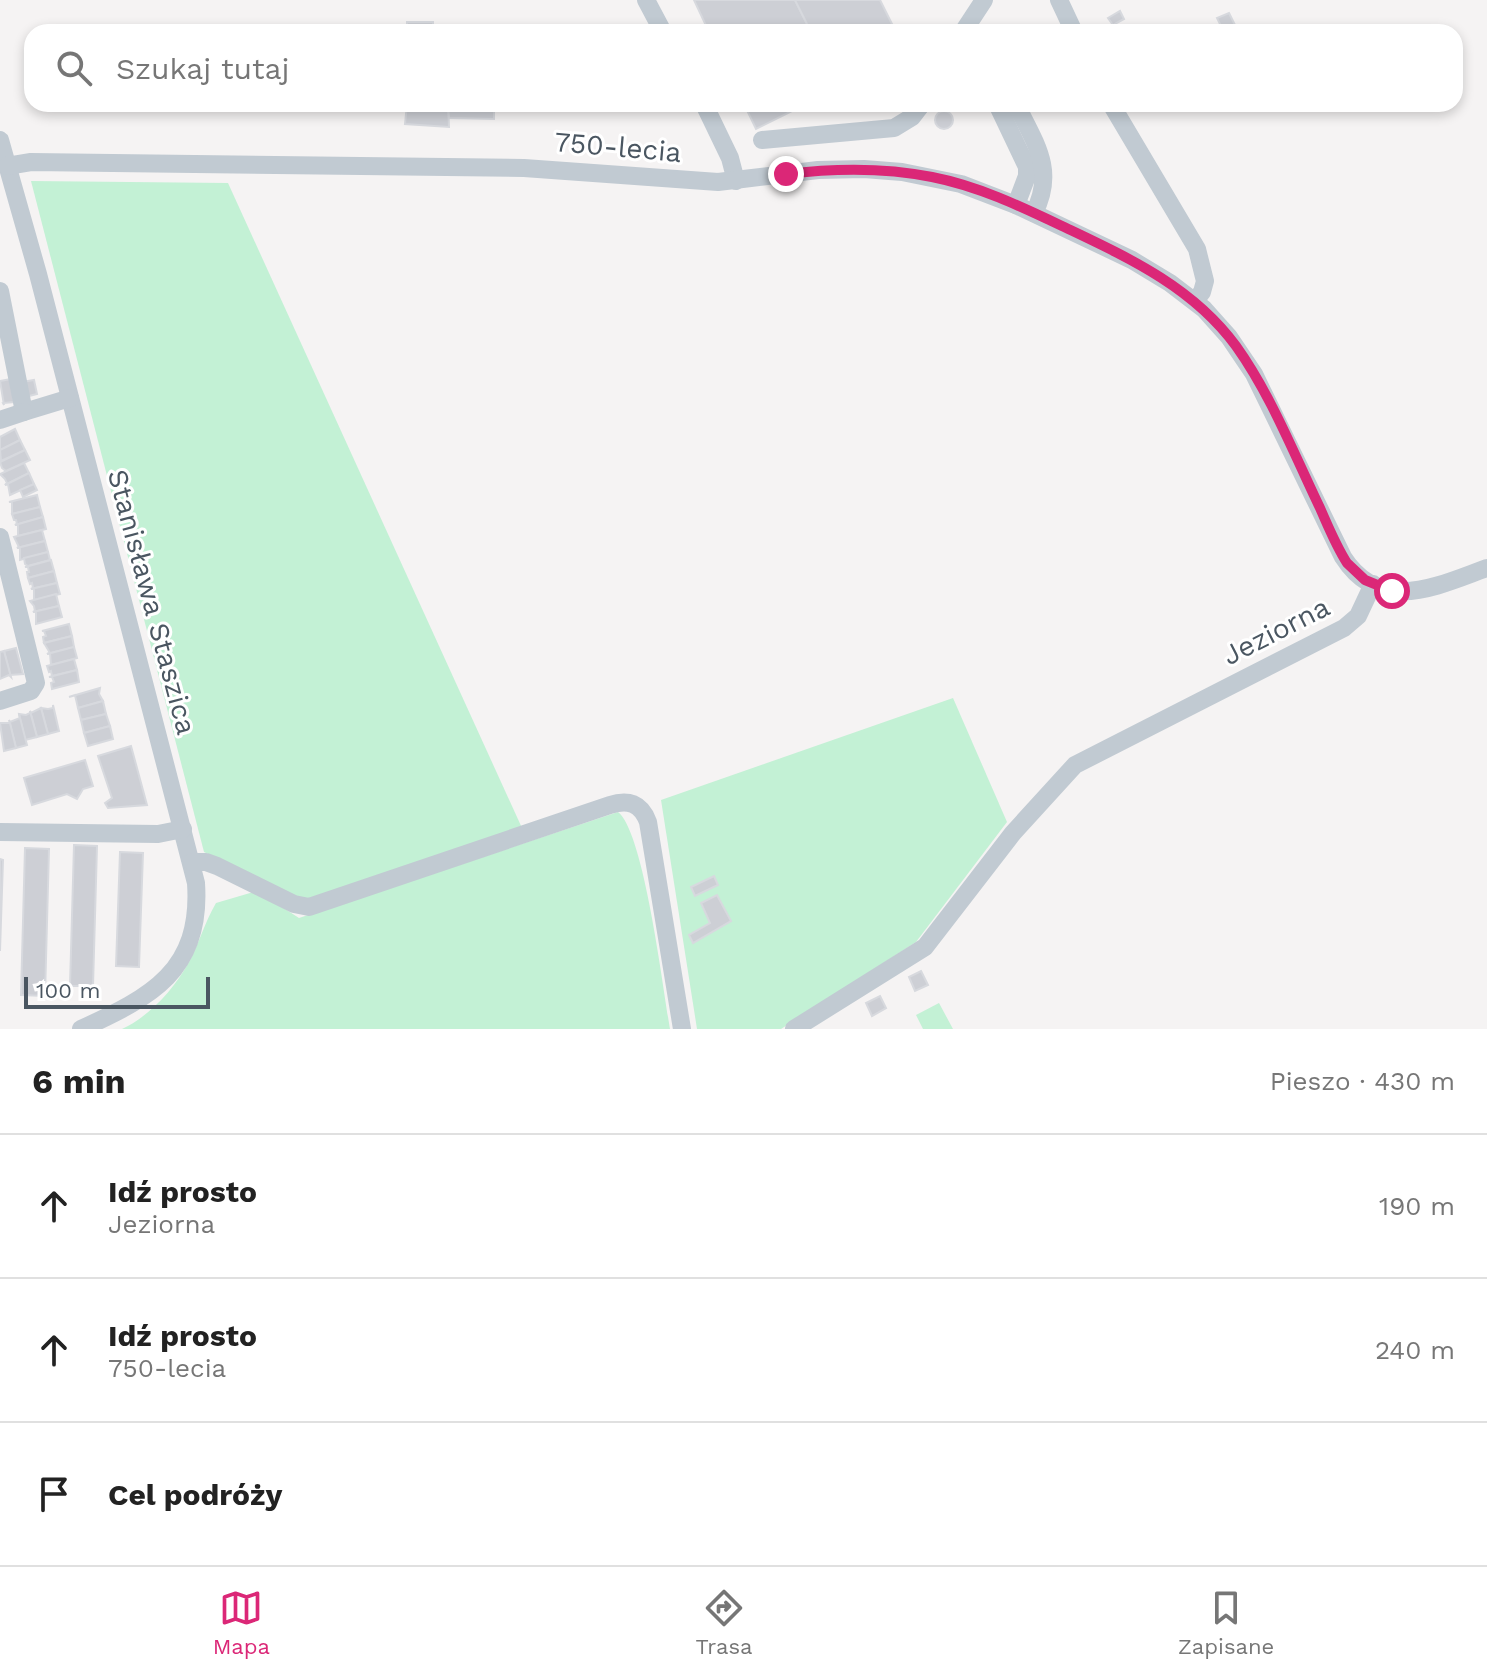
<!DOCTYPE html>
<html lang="pl">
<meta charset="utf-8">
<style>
:root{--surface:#fff;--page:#f6f6f6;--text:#222;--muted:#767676;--line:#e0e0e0;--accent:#db2777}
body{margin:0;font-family:"Work Sans",sans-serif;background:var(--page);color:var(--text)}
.scale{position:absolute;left:24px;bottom:20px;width:186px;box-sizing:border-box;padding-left:8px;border:4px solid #4a5661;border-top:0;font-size:22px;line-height:28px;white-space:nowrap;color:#4a5661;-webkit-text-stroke:6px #fff;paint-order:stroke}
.stop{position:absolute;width:24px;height:24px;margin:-18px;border:6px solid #db2777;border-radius:50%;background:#fff}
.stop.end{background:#db2777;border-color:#fff;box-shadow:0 2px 8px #0008}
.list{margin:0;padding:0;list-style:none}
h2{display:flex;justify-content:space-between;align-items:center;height:104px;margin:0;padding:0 32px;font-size:34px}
h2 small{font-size:26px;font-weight:400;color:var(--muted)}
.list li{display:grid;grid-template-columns:52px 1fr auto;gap:24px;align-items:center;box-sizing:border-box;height:144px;padding:0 32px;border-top:2px solid var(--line)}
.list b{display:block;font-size:30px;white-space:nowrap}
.list p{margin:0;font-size:26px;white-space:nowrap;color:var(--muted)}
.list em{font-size:26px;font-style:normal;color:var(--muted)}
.icon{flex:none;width:44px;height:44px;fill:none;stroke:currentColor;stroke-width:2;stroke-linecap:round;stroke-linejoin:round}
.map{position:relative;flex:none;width:1487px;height:1029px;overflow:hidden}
.search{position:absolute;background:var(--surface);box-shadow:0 4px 12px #0003;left:24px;right:24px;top:24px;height:88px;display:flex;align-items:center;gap:20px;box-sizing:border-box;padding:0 28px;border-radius:24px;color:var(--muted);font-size:30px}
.sheet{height:536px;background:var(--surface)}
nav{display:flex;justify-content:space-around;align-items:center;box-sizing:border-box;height:112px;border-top:2px solid var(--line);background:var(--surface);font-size:22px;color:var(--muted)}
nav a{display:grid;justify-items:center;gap:4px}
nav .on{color:var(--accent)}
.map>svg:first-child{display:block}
.green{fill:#c3f1d5}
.building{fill:#cdcfd5;stroke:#d7d9de;stroke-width:2}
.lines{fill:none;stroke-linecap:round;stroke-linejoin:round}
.minor{stroke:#c1cad2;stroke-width:18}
.route{stroke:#db2777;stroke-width:10}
.labels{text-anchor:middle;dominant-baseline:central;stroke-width:6;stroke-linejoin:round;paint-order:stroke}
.street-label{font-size:28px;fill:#4a5661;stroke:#fff}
</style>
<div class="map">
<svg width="1487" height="1029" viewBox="0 0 1487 1029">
<rect width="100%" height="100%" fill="#f5f3f3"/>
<g class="green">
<polygon points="31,181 228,183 522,828 308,902 204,852"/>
<polygon points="953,698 1007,822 916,942 781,1029 697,1029 661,800"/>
<path d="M 618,812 C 644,832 663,989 670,1029 L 122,1029 C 150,1016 174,989 189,962 C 199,943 205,922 216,903 L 257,891 L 299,918 Z"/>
<polygon points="939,1003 953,1029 923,1029 916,1015"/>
</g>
<g class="building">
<polygon points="694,0 795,0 811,32 709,32"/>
<polygon points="795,0 880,0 896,32 811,32"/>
<polygon points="1120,11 1124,19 1113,25 1108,18"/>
<polygon points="1229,13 1236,27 1224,32 1217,18"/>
<rect x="407" y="22" width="26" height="10"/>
<polygon points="407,104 448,104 449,127 405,124"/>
<polygon points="448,104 494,104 494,119 449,118"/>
<polygon points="744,104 806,104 756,129"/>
<circle cx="944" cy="120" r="9"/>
<polygon points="11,379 14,402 3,403 4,405 0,381"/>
<polygon points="34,380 37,394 25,397 22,382"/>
<polygon points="15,429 20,440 0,450 0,437"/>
<polygon points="20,440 25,450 1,461 0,450"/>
<polygon points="25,450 30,460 6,471 2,468 0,462"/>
<polygon points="24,463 29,473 5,485 7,483 5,479 0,474"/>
<polygon points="29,473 34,484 10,495 8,484 5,485"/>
<polygon points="34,484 37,490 23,497 20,490"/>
<polygon points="37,495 40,507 12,514 12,502 9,502"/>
<polygon points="40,507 43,517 15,525 17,524 16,520 14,520 12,514"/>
<polygon points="43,517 46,529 18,536 18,525 15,525"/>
<polygon points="42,530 45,541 17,548 19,547 14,537"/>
<polygon points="45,541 48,552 20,560 20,548 17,548"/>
<polygon points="48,552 50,560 28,566 25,564 24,558"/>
<polygon points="51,560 54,571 28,578 27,572 29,572 28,567 25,567"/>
<polygon points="54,571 57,583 31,589 33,588 32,583 30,584 28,578"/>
<polygon points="57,583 60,594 34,600 34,589 31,589"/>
<polygon points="56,594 59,606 33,612 35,611 34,606 30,601"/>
<polygon points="59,606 62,617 36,624 36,612 33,612"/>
<polygon points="69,624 72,636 44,643 43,637 46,636 44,631 42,631"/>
<polygon points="72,636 74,647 47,654 50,653 44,643"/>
<polygon points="74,647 77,658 51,665 50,653 47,654"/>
<polygon points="16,648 23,674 10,675 4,651"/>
<polygon points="4,651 11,677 9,675 0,679 0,652"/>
<polygon points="74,659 77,670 52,676 51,671 49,672 47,666"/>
<polygon points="77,670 79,682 52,689 51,683 54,682 52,677 49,677"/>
<polygon points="100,688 99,694 103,701 78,708 75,695 69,697"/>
<polygon points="103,701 106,714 81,720 78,708"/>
<polygon points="53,705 59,731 48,734 41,708 48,709 53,708"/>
<polygon points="41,708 48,734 37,737 30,711 31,713"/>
<polygon points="30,711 37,737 25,740 19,714 26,715 30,713"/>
<polygon points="19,714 27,745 16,748 9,720 10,722 20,718"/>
<polygon points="106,714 110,726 84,733 81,720"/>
<polygon points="0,723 10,723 16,748 4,751"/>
<polygon points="110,726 113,739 88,746 84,733"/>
<polygon points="131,746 147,805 108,808 105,803 112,798 98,756"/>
<polygon points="85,760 93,786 83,789 77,799 67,794 32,805 24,778"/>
<polygon points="74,845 97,846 93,986 70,986"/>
<polygon points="25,848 49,849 45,996 21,995"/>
<polygon points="120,852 143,853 139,967 116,966"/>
<polygon points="0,859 3,860 0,951"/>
<polygon points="714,876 718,885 695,896 691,887"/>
<polygon points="717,895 731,921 693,943 689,935 710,923 701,903"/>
<polygon points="921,971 928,985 915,991 909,977"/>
<polygon points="880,996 886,1008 872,1016 866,1003"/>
</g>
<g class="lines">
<g class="minor">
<polyline points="646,0 663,32"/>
<polyline points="1059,0 1074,32"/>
<polyline points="963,32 984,0"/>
<polyline points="704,104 730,158 736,181"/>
<polyline points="997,104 1027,167 1027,176 1016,205"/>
<path d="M 1016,104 C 1035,143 1056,170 1034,213"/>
<polyline points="1111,104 1197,249 1205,281 1202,292 1195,301"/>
<path d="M 0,140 L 38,274 L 196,883 C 202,971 151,997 81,1029"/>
<polyline points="762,140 894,128 912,117 922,104"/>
<path d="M 7,166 L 31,162 L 524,168 L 718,182 L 818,170 L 864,169 L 902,172 L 961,184 L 1016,205 L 1132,260 L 1170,283 L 1204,309 L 1229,337 L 1254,374 L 1343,557 C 1380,615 1437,586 1487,568"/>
<polyline points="0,291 24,412 70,398"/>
<polyline points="0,420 24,412"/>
<polyline points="0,537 36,683 31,691 0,701"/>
<polyline points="0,832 158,834 183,829"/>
<path d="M 192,862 L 206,862 L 217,866 L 294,904 L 309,907 L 610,805 C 628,799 641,803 648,822 L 682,1029"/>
<polyline points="794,1029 925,947 1013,833 1075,765 1344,628 1358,616 1373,584"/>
</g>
</g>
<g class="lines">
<path class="route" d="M 786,174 C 835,168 883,167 932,177 C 978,186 1020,206 1062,226 C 1127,257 1192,286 1236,346 C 1271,395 1294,454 1320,508 C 1328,526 1336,546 1347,563 L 1365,580 L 1392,591"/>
</g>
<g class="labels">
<g class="street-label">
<text transform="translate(618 147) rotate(5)">750-lecia</text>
<text transform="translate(152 602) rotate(75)">Stanisława Staszica</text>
<text transform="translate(1276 631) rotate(-27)">Jeziorna</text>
</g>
</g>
</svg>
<div class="scale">100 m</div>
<div class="stop" style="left:1392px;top:591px"></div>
<div class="stop end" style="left:786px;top:174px"></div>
<div class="search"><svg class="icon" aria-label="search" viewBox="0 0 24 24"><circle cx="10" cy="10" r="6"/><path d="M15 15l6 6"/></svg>Szukaj tutaj</div>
</div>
<section class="sheet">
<h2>6 min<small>Pieszo · 430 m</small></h2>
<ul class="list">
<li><svg class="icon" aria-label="ahead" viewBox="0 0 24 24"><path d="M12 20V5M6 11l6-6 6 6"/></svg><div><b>Idź prosto</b><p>Jeziorna</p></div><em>190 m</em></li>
<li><svg class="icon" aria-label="ahead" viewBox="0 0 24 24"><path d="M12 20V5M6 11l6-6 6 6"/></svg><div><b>Idź prosto</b><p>750-lecia</p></div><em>240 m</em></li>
<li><svg class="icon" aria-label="arrive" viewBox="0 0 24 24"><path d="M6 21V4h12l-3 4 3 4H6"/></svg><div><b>Cel podróży</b></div></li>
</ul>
</section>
<nav>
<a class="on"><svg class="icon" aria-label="map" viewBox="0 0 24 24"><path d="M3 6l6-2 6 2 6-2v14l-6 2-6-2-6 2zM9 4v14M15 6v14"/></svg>Mapa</a>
<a><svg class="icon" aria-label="directions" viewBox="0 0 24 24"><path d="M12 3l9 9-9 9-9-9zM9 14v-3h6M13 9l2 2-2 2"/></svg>Trasa</a>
<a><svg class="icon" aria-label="saved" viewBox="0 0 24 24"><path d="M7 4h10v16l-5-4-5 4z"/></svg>Zapisane</a>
</nav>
